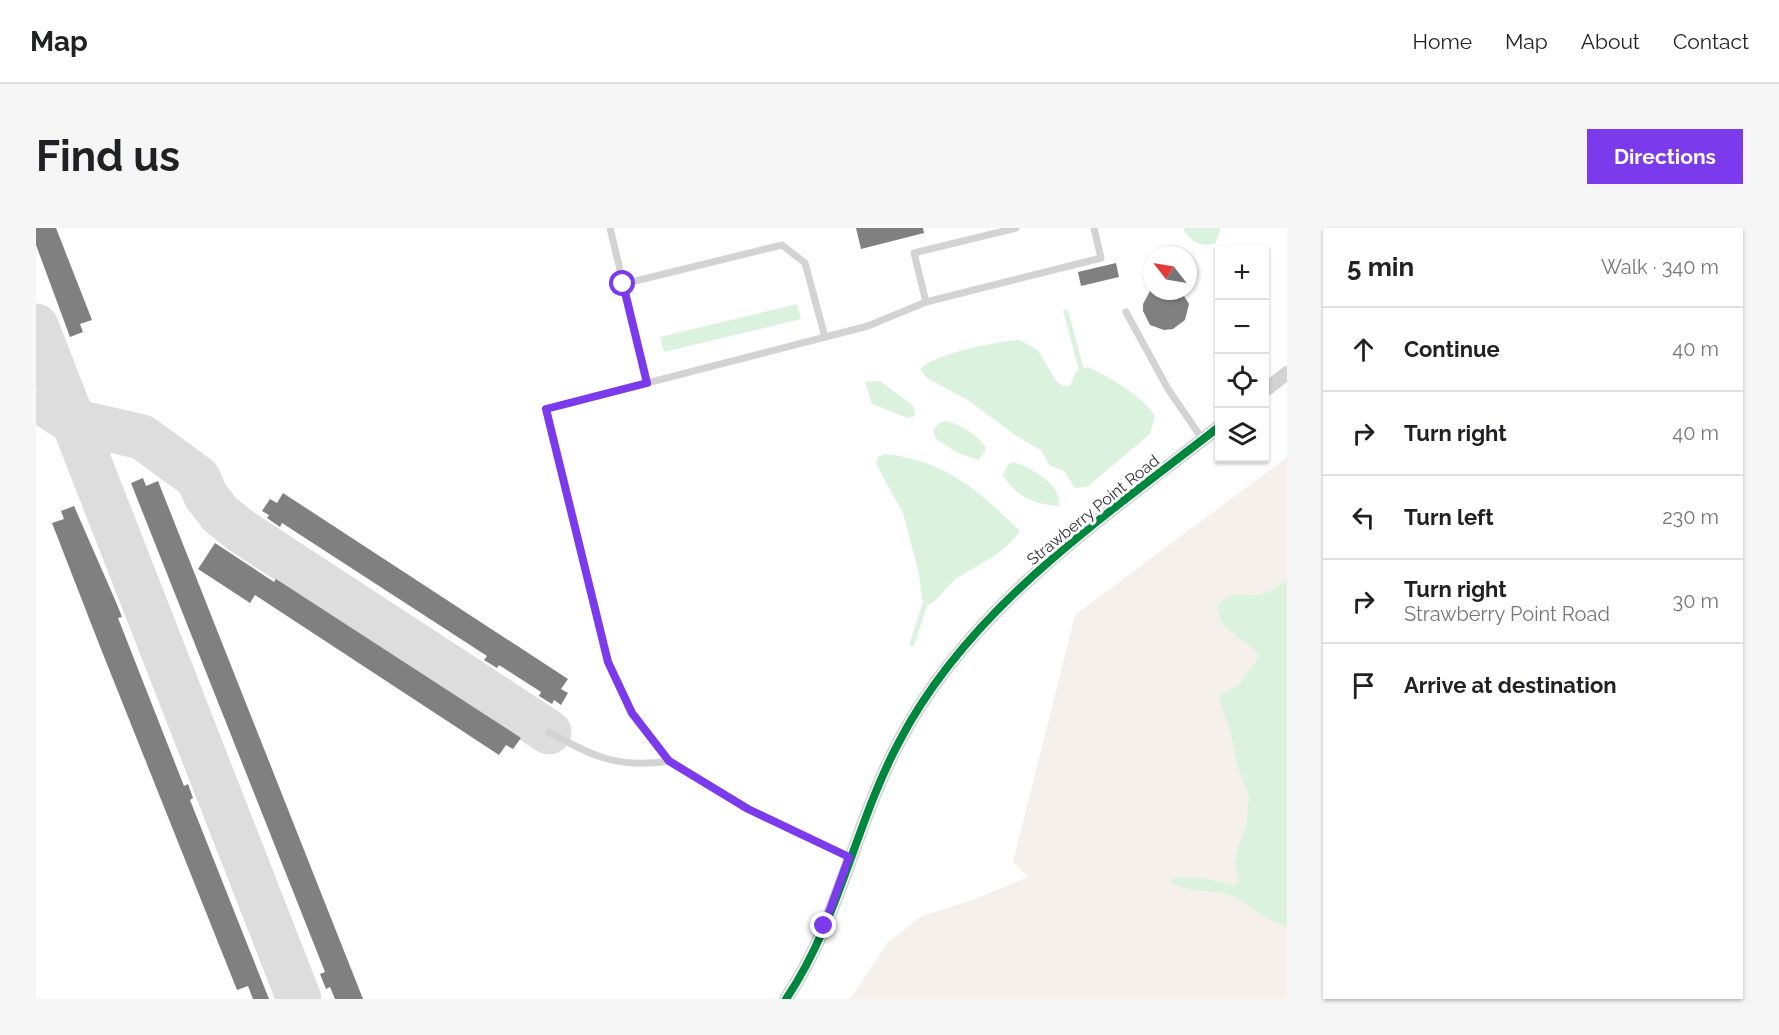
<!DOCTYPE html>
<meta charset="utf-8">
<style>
:root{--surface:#fff;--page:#f6f6f6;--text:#202124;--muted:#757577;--line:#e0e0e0;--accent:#7c3aed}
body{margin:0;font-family:Raleway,sans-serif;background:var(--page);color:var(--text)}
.controls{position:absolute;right:18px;top:18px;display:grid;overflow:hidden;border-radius:0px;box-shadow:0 2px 4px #0004}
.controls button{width:54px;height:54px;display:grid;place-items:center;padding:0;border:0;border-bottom:2px solid var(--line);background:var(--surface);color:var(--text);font:30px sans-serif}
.compass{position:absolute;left:1107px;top:18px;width:54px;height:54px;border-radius:50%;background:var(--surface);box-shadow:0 2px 4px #0004;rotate:301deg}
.stop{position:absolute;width:18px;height:18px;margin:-14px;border:4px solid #7c3aed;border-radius:50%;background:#fff}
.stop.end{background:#7c3aed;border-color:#fff;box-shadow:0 2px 6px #0008}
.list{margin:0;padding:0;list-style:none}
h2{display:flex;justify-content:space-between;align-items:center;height:78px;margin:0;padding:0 24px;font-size:26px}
h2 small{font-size:20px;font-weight:400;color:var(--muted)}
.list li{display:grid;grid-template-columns:39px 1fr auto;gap:18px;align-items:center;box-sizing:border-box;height:84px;padding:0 24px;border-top:2px solid var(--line)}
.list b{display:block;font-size:22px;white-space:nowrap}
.list p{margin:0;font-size:20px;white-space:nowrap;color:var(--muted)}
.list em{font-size:20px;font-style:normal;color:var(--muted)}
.icon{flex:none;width:33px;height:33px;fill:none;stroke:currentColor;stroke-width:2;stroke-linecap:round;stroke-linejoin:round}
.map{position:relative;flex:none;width:1251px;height:771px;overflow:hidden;border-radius:0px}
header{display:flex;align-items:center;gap:36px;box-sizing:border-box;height:84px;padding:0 30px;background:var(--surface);border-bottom:2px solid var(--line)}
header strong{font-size:28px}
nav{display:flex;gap:33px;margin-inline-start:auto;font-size:21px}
.intro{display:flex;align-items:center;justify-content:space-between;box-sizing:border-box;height:144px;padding:0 36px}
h1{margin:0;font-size:42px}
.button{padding:15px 27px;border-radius:0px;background:var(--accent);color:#fff;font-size:21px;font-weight:700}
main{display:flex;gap:36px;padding:0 36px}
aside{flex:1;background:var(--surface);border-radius:0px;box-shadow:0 2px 4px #0004}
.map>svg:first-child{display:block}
.green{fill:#f6f0ed}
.water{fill:#dbf2df}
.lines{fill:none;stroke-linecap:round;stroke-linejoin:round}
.stream{stroke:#dbf2df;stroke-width:5}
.taxiway{stroke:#ddd;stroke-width:45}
.building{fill:#808080}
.service{stroke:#d3d3d3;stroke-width:7}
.minor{stroke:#d3d3d3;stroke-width:14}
.cycleway-casing{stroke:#fff;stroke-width:11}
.cycleway{stroke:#00873e;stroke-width:8}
.route{stroke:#7c3aed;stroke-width:8}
.labels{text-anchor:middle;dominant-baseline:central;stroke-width:6;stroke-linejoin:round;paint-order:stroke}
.street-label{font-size:16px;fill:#313131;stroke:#fff}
</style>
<header>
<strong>Map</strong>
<nav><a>Home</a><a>Map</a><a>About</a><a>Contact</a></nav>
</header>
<div class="intro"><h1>Find us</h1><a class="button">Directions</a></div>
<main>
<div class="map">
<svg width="1251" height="771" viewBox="0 0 1251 771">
<rect width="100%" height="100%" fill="#fff"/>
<polygon class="green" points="1251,229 1251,771 814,771 852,714 886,688 939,671 992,649 977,634 1039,387"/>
<g class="water">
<path d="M 1147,0 L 1185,0 L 1179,16 C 1165,20 1153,13 1147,0 Z"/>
<polygon points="761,76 765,91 628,124 624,109"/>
<path d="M 984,112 L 1002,122 L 1020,153 L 1027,158 L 1034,158 L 1040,143 L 1052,139 C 1071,147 1109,170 1119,188 L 1114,206 L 1051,259 L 1039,260 L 1028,243 L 1013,237 L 1006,223 L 982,209 L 933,173 L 891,150 L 884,141 C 898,126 962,113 984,112 Z"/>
<polygon points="844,153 874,175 878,179 879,188 872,190 836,176 829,154"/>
<path d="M 910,193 C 924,196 944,208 950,221 L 943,232 L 922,225 L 900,211 L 897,203 L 903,195 Z"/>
<path d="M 848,226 C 909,232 942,262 984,303 C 967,327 944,335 920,351 C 910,358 904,371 893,377 L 886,372 L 883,346 L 867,285 L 840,236 L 842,229 Z"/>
<path d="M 978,234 C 996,241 1026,256 1023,278 C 998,276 980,269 967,247 L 972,236 Z"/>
<path d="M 1251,353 L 1251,698 C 1222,691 1211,671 1188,665 C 1175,663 1139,663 1134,652 C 1146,645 1184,653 1198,657 L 1203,655 L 1199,635 L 1202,618 L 1210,601 L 1213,568 L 1201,537 L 1195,505 L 1182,468 L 1203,457 L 1223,428 C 1212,410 1178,402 1182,377 C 1203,356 1213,373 1230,365 C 1238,362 1243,355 1251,353 Z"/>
</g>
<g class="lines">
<g class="stream">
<polyline points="1030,84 1045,140"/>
<polyline points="876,416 889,376"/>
</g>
<g class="taxiway">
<polyline points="0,98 263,771"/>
<polyline points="15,180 36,193 106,209 162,250 170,268 184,286 205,303 513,504"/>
</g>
</g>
<g class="building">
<polygon points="0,0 20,0 56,92 44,96 47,104 34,109 0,17"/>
<polygon points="820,0 887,0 888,5 825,21"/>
<polygon points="1080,35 1083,49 1045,58 1042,44"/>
<polygon points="1114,63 1145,63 1153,76 1149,92 1137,101 1128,102 1114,97 1107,83 1107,76"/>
<polygon points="107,250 110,258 122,253 327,771 299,771 294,759 290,761 284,746 289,744 95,255"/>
<polygon points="247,265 532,451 525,461 532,465 525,477 518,472 516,476 503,468 505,464 463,437 461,440 448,432 451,428 246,295 244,299 231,290 233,287 226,283 234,271 241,275"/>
<polygon points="38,278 80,374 86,389 82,390 148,558 152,556 157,570 154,572 233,771 217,771 212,758 201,762 63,416 16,295 28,291 25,283"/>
<polygon points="179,315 238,354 240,351 485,510 477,521 470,517 463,527 219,367 214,375 162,341"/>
</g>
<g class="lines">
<g class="service">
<polyline points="574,0 611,155"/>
<polyline points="587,56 746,17 769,35 789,109"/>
<polyline points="890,74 878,25 980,0"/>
<polyline points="1090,84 1132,161 1167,212"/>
<path d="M 513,504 C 556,528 582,541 633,533"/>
<polyline points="813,629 712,581 633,533 595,485 572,434 510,181 832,98 890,74 1065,30 1058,0"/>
</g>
<g class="minor">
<polyline points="1228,163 1251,145"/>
<path d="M 750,771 C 803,693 819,596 863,514 C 934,378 1066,291 1184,198"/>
</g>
<defs>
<path id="cycleway" d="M 750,771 C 803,693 819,596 863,514 C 934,378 1066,291 1184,198"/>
</defs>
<use href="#cycleway" class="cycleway-casing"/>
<use href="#cycleway" class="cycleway"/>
</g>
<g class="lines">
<polyline class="route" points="587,56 611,155 510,181 572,434 596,485 633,533 712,581 813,629 788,698"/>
</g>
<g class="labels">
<g class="street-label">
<text transform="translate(1057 282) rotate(-39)">Strawberry Point Road</text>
</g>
</g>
</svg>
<div class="controls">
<button>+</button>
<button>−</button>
<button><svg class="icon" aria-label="locate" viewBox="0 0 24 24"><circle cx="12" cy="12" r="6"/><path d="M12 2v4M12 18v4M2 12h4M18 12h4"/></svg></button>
<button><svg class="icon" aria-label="layers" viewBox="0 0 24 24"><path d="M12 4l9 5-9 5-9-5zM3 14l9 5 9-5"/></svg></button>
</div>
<svg class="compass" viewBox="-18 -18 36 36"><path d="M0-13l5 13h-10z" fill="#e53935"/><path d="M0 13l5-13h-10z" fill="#757577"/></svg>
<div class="stop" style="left:587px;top:56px"></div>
<div class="stop end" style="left:788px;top:698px"></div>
</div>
<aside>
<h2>5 min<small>Walk · 340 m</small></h2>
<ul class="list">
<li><svg class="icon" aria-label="ahead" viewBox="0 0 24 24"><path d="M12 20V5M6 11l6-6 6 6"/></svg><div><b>Continue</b></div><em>40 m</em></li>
<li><svg class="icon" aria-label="right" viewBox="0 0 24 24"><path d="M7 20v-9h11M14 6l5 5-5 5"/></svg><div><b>Turn right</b></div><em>40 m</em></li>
<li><svg class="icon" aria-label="left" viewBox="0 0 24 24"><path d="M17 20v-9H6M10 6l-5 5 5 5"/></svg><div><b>Turn left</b></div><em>230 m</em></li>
<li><svg class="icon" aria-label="right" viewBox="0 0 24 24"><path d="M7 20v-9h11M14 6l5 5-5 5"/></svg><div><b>Turn right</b><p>Strawberry Point Road</p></div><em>30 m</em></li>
<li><svg class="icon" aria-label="arrive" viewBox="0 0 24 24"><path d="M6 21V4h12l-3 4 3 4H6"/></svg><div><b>Arrive at destination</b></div></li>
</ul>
</aside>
</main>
